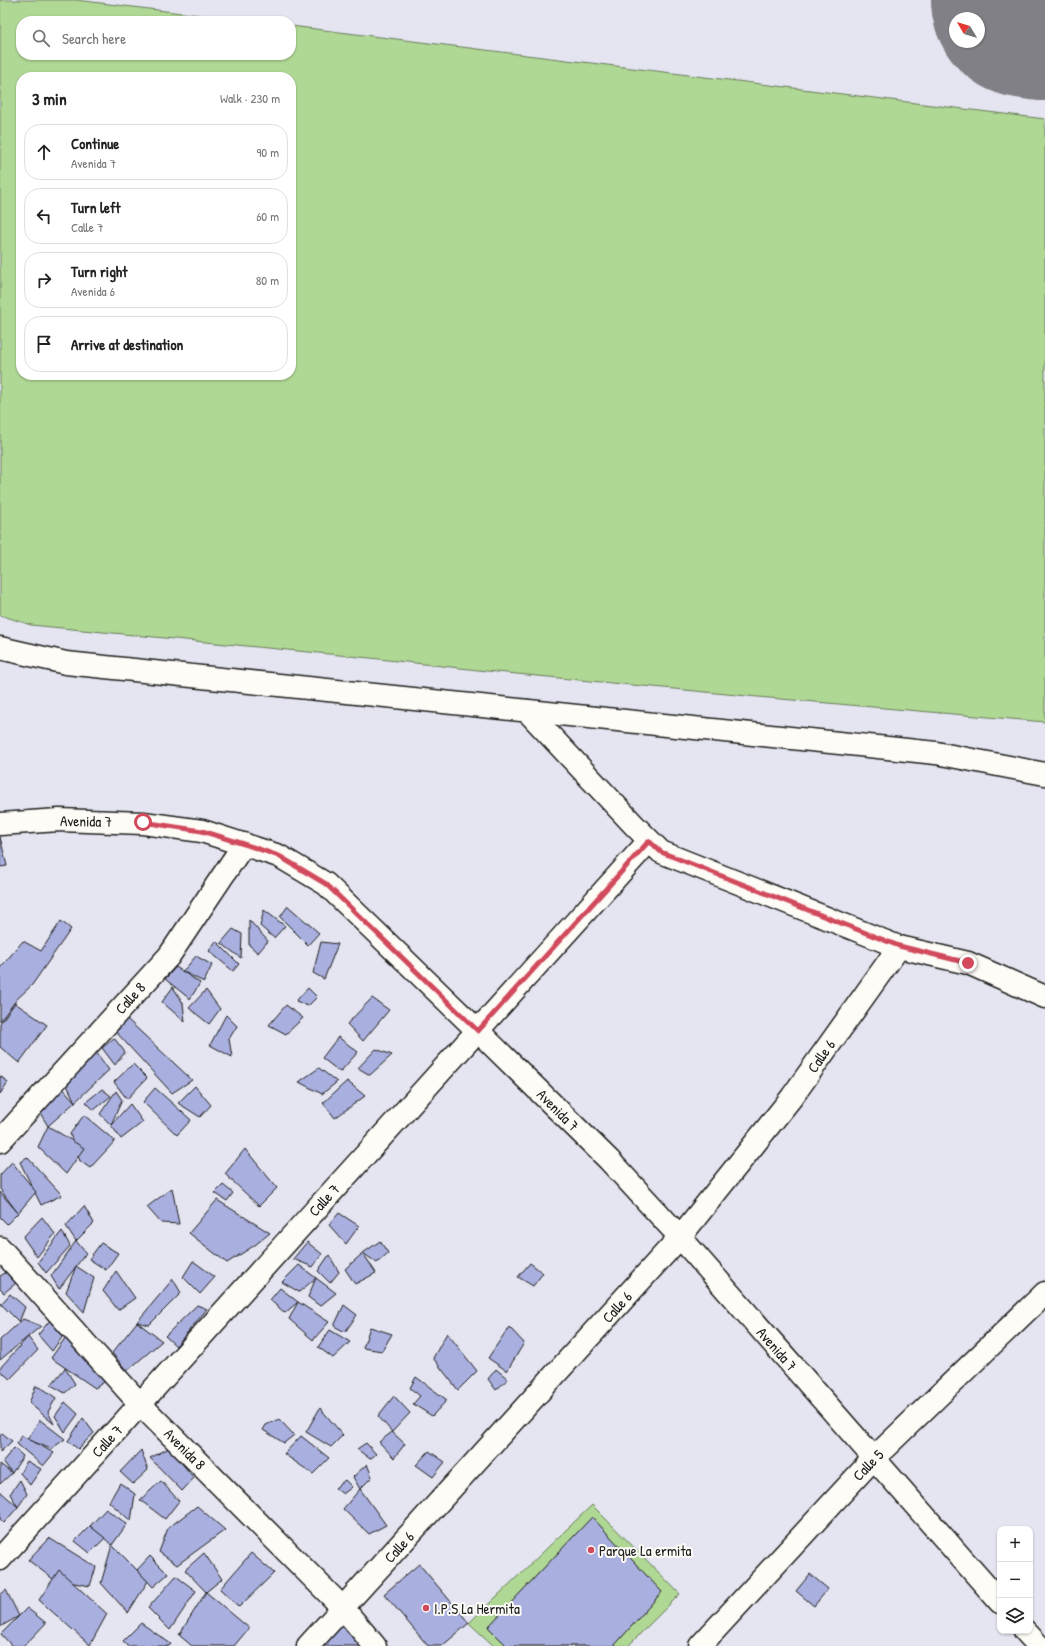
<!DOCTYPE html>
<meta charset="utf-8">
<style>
:root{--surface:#fff;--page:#f2f2f2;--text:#222;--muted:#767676;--line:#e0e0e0}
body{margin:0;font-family:"Patrick Hand",sans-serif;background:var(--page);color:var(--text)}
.controls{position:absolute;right:12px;bottom:12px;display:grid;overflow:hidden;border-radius:8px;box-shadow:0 1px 3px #0004}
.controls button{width:36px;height:36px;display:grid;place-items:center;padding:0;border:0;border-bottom:1px solid var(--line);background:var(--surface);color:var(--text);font:20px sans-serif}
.compass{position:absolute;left:949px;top:12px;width:36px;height:36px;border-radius:50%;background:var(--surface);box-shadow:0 1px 3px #0004;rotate:308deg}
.stop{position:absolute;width:12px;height:12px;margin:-9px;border:3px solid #d1495b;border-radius:50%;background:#fff}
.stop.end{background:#d1495b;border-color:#fff;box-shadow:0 1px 4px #0008}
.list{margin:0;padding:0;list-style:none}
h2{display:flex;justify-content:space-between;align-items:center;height:52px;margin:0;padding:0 16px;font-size:17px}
h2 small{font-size:13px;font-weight:400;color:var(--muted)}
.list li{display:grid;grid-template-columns:26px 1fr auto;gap:12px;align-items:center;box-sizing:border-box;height:56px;margin:0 8px 8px;padding:0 8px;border:1px solid var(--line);border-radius:16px}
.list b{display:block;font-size:15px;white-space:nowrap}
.list p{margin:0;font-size:13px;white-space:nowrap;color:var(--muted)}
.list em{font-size:13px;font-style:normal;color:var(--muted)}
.icon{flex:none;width:22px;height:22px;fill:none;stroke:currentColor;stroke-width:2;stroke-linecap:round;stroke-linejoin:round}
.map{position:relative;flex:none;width:1045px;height:1646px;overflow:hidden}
.search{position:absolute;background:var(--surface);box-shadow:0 1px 3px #0004;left:16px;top:16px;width:280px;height:44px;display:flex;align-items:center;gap:10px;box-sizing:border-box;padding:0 14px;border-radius:16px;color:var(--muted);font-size:15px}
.panel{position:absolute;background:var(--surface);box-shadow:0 1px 3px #0004;left:16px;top:72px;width:280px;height:308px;border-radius:16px}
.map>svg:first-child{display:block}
.green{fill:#b0d895;stroke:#667a58;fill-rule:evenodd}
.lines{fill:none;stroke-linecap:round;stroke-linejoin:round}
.runway{stroke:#808086;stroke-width:198}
.building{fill:#a9afdf;stroke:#1c1c1c}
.street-casing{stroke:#1c1c1c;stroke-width:25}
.secondary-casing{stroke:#1c1c1c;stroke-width:25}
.street{stroke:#fdfcf7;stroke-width:22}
.secondary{stroke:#fdfcf7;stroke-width:22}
.route{stroke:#d1495b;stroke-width:5}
.poi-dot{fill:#d1495b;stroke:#fdfcf7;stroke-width:1.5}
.labels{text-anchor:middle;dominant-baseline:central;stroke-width:4;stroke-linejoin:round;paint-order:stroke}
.street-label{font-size:15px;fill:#1c1c1c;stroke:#fdfcf7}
.poi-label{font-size:15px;fill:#1c1c1c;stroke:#fdfcf7;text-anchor:start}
</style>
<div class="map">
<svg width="1045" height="1646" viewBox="0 0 1045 1646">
<rect width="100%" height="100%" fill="#e4e5f0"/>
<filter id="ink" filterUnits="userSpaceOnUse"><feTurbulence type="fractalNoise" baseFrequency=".025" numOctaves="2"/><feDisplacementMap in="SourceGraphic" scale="8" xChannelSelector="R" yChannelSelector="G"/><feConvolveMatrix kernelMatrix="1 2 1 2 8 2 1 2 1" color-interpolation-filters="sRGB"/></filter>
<g filter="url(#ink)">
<g class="green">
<path d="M 0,0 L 76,0 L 247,21 L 21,21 L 21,55 L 291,55 L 291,26 L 1045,119 L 1045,722 L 758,697 L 496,672 L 370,658 L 31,625 L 0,615 ZM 21,77 L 291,77 L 291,375 L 21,375 Z"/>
<polygon points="592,1505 680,1594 628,1646 494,1646 469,1623"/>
</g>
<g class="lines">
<polyline class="runway" points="1030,0 1045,2"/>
</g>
<g class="building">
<polygon points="0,837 7,866 0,867"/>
<polygon points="288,906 319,933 308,945 280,917"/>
<polygon points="264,910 285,926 274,938 260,926"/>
<polygon points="249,920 268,941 258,953 249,945"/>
<polygon points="61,921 71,929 32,985 17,999 0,1021 0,968 23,941 41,951"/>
<polygon points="233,929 242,934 241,958 221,943"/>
<polygon points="216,941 239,964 233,971 209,951"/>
<polygon points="321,942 338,944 324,979 313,973"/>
<polygon points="196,956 212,965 204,982 182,971 186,968"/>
<polygon points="176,967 200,983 190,999 165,979"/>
<polygon points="173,987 183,1003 185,1022 162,1002"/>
<polygon points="308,988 317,997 308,1006 296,1001"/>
<polygon points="206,990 220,1009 209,1024 189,1008"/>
<polygon points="372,998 389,1010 363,1041 347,1024"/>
<polygon points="15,1003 47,1025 19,1063 0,1047 0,1023"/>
<polygon points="286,1005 303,1018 286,1034 269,1025"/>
<polygon points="226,1015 237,1026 229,1039 232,1057 210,1045"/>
<polygon points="127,1019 192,1080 172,1093 116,1032"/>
<polygon points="338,1037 358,1052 340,1072 322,1058"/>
<polygon points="114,1038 125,1052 115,1065 102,1048"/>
<polygon points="93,1048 109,1070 75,1102 65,1081"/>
<polygon points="376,1049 392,1055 370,1075 358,1068"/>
<polygon points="133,1064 147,1078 127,1099 114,1082"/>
<polygon points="319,1068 337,1082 322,1094 299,1082"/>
<polygon points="0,1076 8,1082 0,1094"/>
<polygon points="347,1081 365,1096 335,1118 323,1103"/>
<polygon points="60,1085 75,1102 48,1126 40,1113"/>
<polygon points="195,1086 211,1105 200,1117 178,1103"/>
<polygon points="155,1088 191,1120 177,1135 143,1102"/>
<polygon points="102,1089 111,1096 94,1110 86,1102"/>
<polygon points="116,1091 122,1100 111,1125 100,1114"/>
<polygon points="130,1104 143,1122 121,1139 111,1125"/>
<polygon points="84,1115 115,1141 90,1168 80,1161 70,1134"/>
<polygon points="48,1126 84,1148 66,1174 38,1147"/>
<polygon points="245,1149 277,1188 259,1206 225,1174"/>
<polygon points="27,1157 62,1195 41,1205 20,1162"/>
<polygon points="12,1162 36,1192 18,1213 0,1189 0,1175"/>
<polygon points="223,1185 233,1193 227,1201 215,1193"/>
<polygon points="172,1188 179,1224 161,1223 147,1207"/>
<polygon points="0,1192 18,1213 7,1224 0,1217"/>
<polygon points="217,1200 270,1233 255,1245 227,1263 189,1233"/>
<polygon points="84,1206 94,1223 76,1241 66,1226"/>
<polygon points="339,1213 359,1226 346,1244 329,1225"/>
<polygon points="42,1217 55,1234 37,1257 23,1237"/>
<polygon points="62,1231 70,1246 46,1273 38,1262"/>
<polygon points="76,1241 86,1253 59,1289 51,1276"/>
<polygon points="380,1241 388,1253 377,1263 363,1253"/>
<polygon points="307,1242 322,1254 313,1267 293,1259"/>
<polygon points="101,1243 118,1253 106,1270 89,1259"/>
<polygon points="363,1253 376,1273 355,1284 345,1269"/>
<polygon points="329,1255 339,1272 330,1283 318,1271"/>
<polygon points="193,1261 215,1277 200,1294 183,1277"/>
<polygon points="530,1263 543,1273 533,1286 518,1277"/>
<polygon points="299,1265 316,1278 299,1292 282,1282"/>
<polygon points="76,1266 94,1278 84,1312 66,1292"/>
<polygon points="116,1271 135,1298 118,1310 103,1291"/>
<polygon points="7,1272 16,1283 4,1293 0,1289 0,1276"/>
<polygon points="316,1278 336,1293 320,1306 308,1297"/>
<polygon points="173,1279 181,1293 149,1325 137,1322"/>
<polygon points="280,1288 298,1302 285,1313 270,1300"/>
<polygon points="10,1294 25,1307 19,1322 1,1304"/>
<polygon points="298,1302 329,1322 313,1340 289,1319"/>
<polygon points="197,1305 207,1309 176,1346 165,1336"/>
<polygon points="344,1305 357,1315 345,1332 334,1326"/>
<polygon points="23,1319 41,1326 0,1360 0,1340"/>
<polygon points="51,1319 63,1336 52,1351 38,1335"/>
<polygon points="137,1322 162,1341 127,1371 112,1353"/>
<polygon points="370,1327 392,1334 382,1351 363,1348"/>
<polygon points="509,1327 524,1343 507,1371 488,1358"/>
<polygon points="330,1330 350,1342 333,1358 318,1347"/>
<polygon points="447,1333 477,1371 458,1390 433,1358"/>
<polygon points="68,1334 113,1376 95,1388 51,1358"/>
<polygon points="28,1337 38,1350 10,1379 0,1371 0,1368"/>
<polygon points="65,1368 75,1384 65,1393 51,1385"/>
<polygon points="496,1369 508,1379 496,1390 488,1379"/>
<polygon points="416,1377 447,1400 432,1416 413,1404 420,1396 410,1388"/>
<polygon points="36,1386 45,1390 56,1398 48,1412 54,1424 29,1403"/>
<polygon points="394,1396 410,1413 392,1432 378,1416"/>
<polygon points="65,1402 78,1414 65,1432 55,1416"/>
<polygon points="320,1408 343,1435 331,1447 306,1432"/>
<polygon points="83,1418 94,1433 78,1449 68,1441"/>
<polygon points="279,1419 294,1435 284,1443 263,1430 266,1425"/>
<polygon points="40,1420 65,1439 51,1449 27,1439"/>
<polygon points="392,1432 405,1444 394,1458 379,1442"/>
<polygon points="2,1433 12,1441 0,1452 0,1436"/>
<polygon points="21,1435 54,1453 43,1466 17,1444"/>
<polygon points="301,1436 329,1458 313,1474 284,1454"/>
<polygon points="366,1443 376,1454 370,1459 357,1449"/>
<polygon points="14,1448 23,1456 12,1473 3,1461"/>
<polygon points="169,1448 194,1478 182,1491 150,1458"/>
<polygon points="141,1450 148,1470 133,1484 120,1472"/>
<polygon points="429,1451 445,1462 433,1477 416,1465"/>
<polygon points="27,1461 41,1469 30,1485 20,1473"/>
<polygon points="0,1464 12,1473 0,1484"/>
<polygon points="367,1464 372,1477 360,1489 353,1477"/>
<polygon points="20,1480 27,1494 18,1507 10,1494"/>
<polygon points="345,1480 352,1487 343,1494 335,1488"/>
<polygon points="161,1481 179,1501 165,1519 140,1500"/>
<polygon points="120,1483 135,1494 131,1521 109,1502"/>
<polygon points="360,1489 386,1525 369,1534 343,1509"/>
<polygon points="0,1491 18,1507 4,1523 0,1519"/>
<polygon points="197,1506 225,1530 177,1565 159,1552 168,1528"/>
<polygon points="106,1509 127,1524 112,1545 90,1526"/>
<polygon points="592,1517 662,1592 614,1646 507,1646 488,1627"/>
<polygon points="90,1526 105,1538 90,1553 75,1541"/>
<polygon points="49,1538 96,1567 90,1586 53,1579 28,1560"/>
<polygon points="112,1545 148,1581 128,1613 101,1583"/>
<polygon points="204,1553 222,1579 206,1592 185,1570"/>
<polygon points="251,1553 274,1573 239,1607 220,1589"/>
<polygon points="150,1556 168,1574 153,1587 137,1570"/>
<polygon points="419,1564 469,1623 442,1646 428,1646 384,1594"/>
<polygon points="59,1570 107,1614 90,1645 39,1600"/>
<polygon points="810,1574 828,1589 814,1606 796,1591"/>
<polygon points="176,1576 196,1591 170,1630 148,1608"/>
<polygon points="6,1590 19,1616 0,1627 0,1595"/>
<polygon points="206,1592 249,1628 234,1646 192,1646 179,1635"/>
<polygon points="27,1608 46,1623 24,1646 12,1646 1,1634"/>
<polygon points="346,1622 365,1646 322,1646"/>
<polygon points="141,1623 171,1644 169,1646 127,1646 123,1641"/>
</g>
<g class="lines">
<defs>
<g id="street">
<polyline points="0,648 66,663 936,753 1045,774"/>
<polyline points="527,711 635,826 661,852 899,947 968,963 1045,997"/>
<polyline points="0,1141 169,956 244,844"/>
<polyline points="0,1248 140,1404 343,1608 375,1646"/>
<polyline points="0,1559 649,841"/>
<polyline points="308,1646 680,1237 792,1097 899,947"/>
<polyline points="700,1646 873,1459 1045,1293"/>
</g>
<g id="secondary">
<polyline points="0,824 59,820 143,823 202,831 279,856 326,884 478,1031 609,1160 680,1237 1000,1602"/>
<polyline points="1025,1631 1039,1646"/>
</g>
</defs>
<use href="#street" class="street-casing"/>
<use href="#secondary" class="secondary-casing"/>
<use href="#street" class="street"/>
<use href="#secondary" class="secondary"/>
</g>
</g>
<g class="lines" filter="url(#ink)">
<polyline class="route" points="143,822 202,831 244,844 279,856 326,884 478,1031 649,841 661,852 899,946 968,963"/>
</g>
<g class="poi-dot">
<circle cx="591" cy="1550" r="4"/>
<circle cx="426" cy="1608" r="4"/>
</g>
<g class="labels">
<g class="street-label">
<text transform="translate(86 821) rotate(1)">Avenida 7</text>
<text transform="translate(130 998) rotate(-48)">Calle 8</text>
<text transform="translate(821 1056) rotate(-55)">Calle 6</text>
<text transform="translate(558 1110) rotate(45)">Avenida 7</text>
<text transform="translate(324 1200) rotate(-48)">Calle 7</text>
<text transform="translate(617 1307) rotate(-48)">Calle 6</text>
<text transform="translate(777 1349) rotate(49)">Avenida 7</text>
<text transform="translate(107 1441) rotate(-48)">Calle 7</text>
<text transform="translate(185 1449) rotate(45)">Avenida 8</text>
<text transform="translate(868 1465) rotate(-46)">Calle 5</text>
<text transform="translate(399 1547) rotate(-48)">Calle 6</text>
</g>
<g class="poi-label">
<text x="599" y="1550">Parque La ermita</text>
<text x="434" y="1608">I.P.S La Hermita</text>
</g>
</g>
</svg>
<div class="controls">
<button>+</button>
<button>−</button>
<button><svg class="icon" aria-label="layers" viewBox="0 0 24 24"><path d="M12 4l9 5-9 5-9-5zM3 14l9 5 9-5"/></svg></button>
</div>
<svg class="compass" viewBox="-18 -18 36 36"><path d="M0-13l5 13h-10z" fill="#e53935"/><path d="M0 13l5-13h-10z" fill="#767676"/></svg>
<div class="stop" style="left:143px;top:822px"></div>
<div class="stop end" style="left:968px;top:963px"></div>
<div class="search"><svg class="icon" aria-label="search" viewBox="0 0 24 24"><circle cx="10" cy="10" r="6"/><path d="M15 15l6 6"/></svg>Search here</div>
<section class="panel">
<h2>3 min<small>Walk · 230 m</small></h2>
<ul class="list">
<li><svg class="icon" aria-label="ahead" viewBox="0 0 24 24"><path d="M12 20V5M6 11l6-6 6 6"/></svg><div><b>Continue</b><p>Avenida 7</p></div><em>90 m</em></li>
<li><svg class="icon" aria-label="left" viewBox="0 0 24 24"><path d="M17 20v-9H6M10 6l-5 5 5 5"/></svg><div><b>Turn left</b><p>Calle 7</p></div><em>60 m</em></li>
<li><svg class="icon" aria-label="right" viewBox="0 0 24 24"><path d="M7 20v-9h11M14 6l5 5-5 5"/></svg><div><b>Turn right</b><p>Avenida 6</p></div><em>80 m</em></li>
<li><svg class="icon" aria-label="arrive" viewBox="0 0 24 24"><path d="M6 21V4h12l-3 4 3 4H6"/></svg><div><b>Arrive at destination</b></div></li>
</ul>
</section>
</div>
